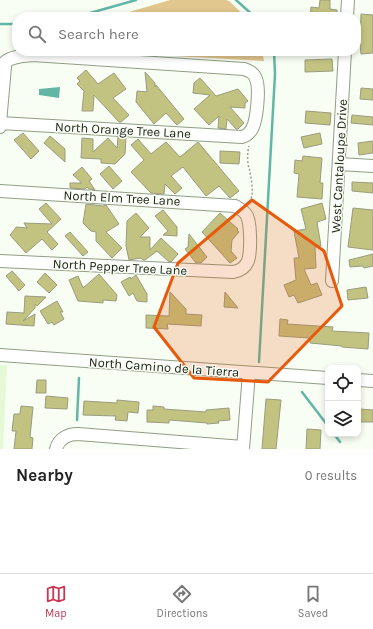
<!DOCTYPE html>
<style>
:root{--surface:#fff;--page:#f6f6f6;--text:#222;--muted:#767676;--line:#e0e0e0;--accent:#c73751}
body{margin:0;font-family:Karla,sans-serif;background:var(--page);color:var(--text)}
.controls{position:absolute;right:12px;bottom:12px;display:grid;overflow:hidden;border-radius:8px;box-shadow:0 2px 6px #0003}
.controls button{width:36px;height:36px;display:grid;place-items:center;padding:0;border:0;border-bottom:1px solid var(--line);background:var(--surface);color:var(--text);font:20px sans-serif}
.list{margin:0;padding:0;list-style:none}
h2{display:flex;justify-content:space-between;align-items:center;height:52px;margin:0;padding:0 16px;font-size:17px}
h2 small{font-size:13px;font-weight:400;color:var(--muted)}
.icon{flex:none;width:22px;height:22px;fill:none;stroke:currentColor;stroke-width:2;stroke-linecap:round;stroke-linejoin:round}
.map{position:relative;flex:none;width:373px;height:449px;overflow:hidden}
.search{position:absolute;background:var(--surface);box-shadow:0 2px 6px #0003;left:12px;right:12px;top:12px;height:44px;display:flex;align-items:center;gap:10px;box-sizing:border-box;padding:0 14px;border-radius:16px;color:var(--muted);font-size:15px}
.sheet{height:124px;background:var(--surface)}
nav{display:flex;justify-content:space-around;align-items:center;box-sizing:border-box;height:56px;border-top:1px solid var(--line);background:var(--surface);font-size:11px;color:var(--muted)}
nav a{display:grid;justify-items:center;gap:2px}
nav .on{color:var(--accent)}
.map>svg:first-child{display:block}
.built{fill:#e5f9d6}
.green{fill:#e1c68e}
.water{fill:#62b6a5}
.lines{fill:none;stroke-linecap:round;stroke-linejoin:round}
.stream{stroke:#62b6a5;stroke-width:2.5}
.building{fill:#c2c281;stroke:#9b9c7f}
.minor-casing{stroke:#909f85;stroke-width:14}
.path{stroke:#9aa095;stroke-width:1.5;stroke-dasharray:2 2;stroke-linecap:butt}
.minor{stroke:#fff;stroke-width:12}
.marked{fill:#e8590c;fill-opacity:0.2;stroke:#e8590c;stroke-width:3;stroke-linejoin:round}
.labels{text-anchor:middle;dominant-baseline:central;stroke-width:3;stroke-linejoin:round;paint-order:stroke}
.street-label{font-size:13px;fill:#1b2117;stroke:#f8fef3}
</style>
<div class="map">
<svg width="373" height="449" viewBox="0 0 373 449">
<rect width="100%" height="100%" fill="#f8fef3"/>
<polygon class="built" points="0,365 7,365 3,449 0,449"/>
<g class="green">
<polygon points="170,0 226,0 229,1 246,17 112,17"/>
<polygon points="87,51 262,51 264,61 245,60"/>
</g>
<polygon class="water" points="60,87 59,98 39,95 39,89"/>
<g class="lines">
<g class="stream">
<polyline points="236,0 255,17"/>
<polyline points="76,17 136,0"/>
<polyline points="0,24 17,24"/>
<polyline points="259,362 275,74 274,51"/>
<polyline points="302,392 328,426"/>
<polyline points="77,420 79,378"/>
<polyline points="334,434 340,442"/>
</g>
</g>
<g class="building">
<polygon points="320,0 330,0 330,9 337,10 337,17 310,17 311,7 319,8"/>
<polygon points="361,14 373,15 373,53 361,54 360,43"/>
<polygon points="332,59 333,71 305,72 305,60"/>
<polygon points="86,70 98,84 114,73 126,89 113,98 129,115 121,122 119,122 94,95 93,111 82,111 84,91 77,84 80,81 77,78"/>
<polygon points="145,72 155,83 155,87 156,85 184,119 177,125 166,113 154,124 136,102 137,91 147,92"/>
<polygon points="200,78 216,96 238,89 248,101 245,103 245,108 230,107 244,123 238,129 236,129 227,119 226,129 218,128 219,116 209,125 194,109 210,95 193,93 194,83"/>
<polygon points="361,88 373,89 373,100 360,99"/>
<polygon points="306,111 331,113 330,125 305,123"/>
<polygon points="352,115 373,117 373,125 351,123"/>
<polygon points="23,133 39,151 31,159 14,140"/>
<polygon points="320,133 322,144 304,148 301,137"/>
<polygon points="50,136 65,149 65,162 44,143"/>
<polygon points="118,137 126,138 125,154 115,164 101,163 101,159 81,158 82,138 93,139 93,152 108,138 117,148"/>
<polygon points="138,139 151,154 166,142 180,157 198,142 239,191 230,198 219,186 206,196 183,167 171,176 182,188 175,194 165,184 164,194 151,193 131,172 144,160 131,145"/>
<polygon points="373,141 373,153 359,155 358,143"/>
<polygon points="220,151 240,152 239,164 220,163"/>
<polygon points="303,156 322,158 320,183 323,183 322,199 297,197 299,174 294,173 295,160 302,161"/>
<polygon points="109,166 122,181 113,189 100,174"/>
<polygon points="82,167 92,179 89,181 95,190 89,189 87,187 85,189 70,188 70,183 82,183 73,175"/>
<polygon points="352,182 373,183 373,193 352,191"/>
<polygon points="46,203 61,219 47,232 58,244 52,250 42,239 26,253 10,235 15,229 16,227 27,228 24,223 52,224 39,209"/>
<polygon points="322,203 326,219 317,222 321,246 315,247 316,268 304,269 311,285 317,283 322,295 298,303 294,295 289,297 284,285 296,280 294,258 299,258 294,231 306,229 301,209"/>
<polygon points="86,204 103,206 106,205 119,224 106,232 122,248 112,258 96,241 96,232 91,231 83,223"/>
<polygon points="353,208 373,210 373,250 348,247"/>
<polygon points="163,210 177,227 177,236 163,235 168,231 155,216"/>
<polygon points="136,213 149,228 140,237 150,237 150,250 161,238 178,254 171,262 168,261 157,251 145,260 143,260 141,258 129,260 126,246 127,221"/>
<polygon points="220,213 238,229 237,230 239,232 232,240 231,251 237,258 230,263 202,232"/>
<polygon points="70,232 88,252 83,256 65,236"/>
<polygon points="189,234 207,257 201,263 196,263 185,249 188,247"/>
<polygon points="373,254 373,266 364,268 363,266 350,267 349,260"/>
<polygon points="12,271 25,285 19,291 6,276"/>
<polygon points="45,273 57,285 49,293 37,282"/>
<polygon points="99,274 117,295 116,301 103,300 103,303 78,301 69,280 78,276 83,288"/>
<polygon points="136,275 147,294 147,302 137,301 133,293 129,296 121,282 130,277 131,279"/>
<polygon points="366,287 368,298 348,300 347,290"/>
<polygon points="170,292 186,309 186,314 202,315 201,326 167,324 168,329 146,328 146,315 169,316"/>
<polygon points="225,292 238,308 224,307"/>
<polygon points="25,296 46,297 37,306 35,304 35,308 23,321 35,314 34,326 6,324 7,312 24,313"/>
<polygon points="57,301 63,312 60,312 64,319 54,325 52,322 48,324 40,311"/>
<polygon points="280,319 288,320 287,324 333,327 332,331 369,333 368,349 342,347 342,346 310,343 310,338 279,336"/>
<polygon points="37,380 46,380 46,393 36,393"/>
<polygon points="46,396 68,398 67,409 45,408"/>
<polygon points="266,399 281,400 276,449 262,449"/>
<polygon points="117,400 139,402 138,413 128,412 127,421 115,420 116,416 83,415 84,401 117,403"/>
<polygon points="21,406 33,407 30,437 33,438 32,449 14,449 16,431 12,431 14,414 20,414"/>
<polygon points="153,406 164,407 164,409 206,412 206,410 229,408 230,420 218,421 219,423 207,424 207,423 169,420 169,423 147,422 147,410 153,410"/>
<polygon points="360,409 373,410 373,422 359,422"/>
<polygon points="307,429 321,430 320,449 306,449"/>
</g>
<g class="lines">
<defs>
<g id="minor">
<polyline points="347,17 348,0"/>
<path d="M 0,127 L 0,123 L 5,67 L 5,62 C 12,56 24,56 33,55 L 244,69 C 250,71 254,73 256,79 C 260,88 257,120 252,129 C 249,134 246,136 242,137 L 0,123"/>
<polyline points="339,164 373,166"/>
<path d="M 0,191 L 235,206 C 240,209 245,211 247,216 C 251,225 251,252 248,261 C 245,268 240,271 233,272 L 0,261"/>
<polyline points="332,281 345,51"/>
<polyline points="0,355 328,378"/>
<polyline points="358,380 373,381"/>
<path d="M 56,449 C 59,438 68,434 78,434 L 243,447"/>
<polyline points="243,449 249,373"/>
</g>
</defs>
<use href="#minor" class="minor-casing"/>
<path class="path" d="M 249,202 C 255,195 251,180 250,171 C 247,164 247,153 249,146"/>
<use href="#minor" class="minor"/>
</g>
<path class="marked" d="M 252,200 L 324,251 L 342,306 L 268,382 L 194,378 L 154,327 L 178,263 Z"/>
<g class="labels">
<g class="street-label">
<text transform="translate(123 130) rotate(3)">North Orange Tree Lane</text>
<text transform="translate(339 166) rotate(-87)">West Cantaloupe Drive</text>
<text transform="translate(122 198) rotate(3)">North Elm Tree Lane</text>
<text transform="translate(120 267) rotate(3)">North Pepper Tree Lane</text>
<text transform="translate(164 367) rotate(4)">North Camino de la Tierra</text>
</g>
</g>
</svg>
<div class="controls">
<button><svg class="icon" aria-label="locate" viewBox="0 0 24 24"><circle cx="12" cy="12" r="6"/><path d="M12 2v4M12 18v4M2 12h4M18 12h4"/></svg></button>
<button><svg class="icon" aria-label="layers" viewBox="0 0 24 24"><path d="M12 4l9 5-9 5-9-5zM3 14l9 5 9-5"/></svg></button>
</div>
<div class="search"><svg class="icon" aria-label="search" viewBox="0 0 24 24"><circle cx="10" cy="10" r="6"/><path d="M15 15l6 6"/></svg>Search here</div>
</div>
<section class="sheet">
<h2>Nearby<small>0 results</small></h2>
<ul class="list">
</ul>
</section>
<nav>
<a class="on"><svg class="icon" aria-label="map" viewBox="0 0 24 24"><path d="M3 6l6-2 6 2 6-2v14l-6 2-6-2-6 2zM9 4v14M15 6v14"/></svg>Map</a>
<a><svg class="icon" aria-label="directions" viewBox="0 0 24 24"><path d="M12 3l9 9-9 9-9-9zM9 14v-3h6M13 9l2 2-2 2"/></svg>Directions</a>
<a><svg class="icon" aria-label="saved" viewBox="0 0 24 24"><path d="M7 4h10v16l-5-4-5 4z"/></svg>Saved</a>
</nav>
